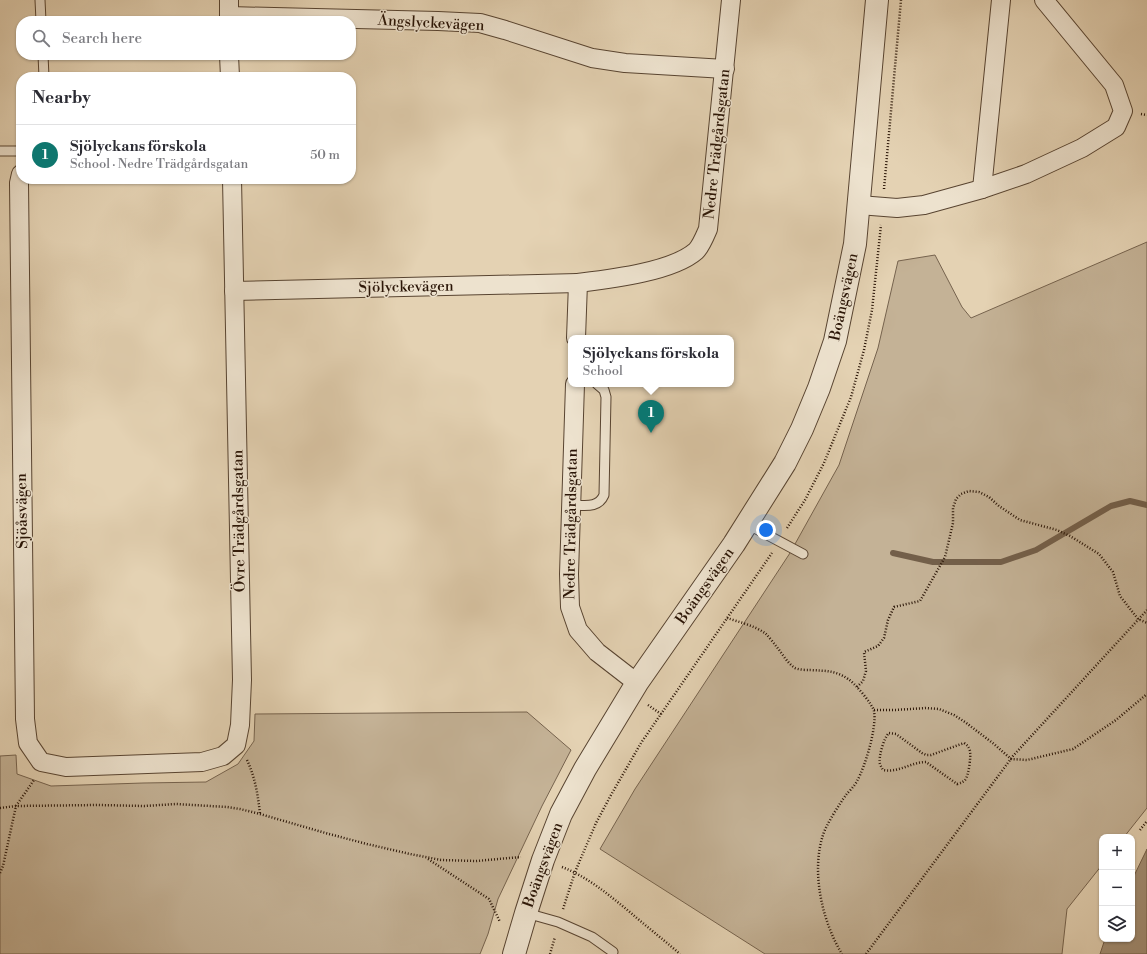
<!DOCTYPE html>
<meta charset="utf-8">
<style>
:root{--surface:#fff;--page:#f2f2f3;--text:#2b2b33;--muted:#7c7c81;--line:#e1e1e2;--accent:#0f766e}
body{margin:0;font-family:"Libre Bodoni",serif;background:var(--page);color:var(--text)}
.controls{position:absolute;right:12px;bottom:12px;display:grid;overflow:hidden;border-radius:8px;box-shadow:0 1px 3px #0004}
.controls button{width:36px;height:36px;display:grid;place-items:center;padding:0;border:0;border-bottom:1px solid var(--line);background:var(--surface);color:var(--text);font:20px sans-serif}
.you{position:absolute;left:766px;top:530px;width:14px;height:14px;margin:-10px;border:3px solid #fff;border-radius:50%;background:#1a73e8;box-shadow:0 0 0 6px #1a73e833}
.badge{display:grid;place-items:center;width:26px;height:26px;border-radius:50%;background:var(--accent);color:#fff;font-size:13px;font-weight:700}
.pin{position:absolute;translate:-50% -33px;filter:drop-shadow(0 1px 2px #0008)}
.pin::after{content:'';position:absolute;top:21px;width:14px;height:12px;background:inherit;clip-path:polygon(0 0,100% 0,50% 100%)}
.popup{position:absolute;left:568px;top:335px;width:166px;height:52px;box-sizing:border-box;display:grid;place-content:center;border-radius:8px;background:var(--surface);filter:drop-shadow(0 1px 3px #0005);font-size:13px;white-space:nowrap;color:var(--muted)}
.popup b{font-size:15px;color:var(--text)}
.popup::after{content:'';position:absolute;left:50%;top:100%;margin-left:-8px;border:8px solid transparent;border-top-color:var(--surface)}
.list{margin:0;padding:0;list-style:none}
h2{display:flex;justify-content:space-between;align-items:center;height:52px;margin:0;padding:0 16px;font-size:17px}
h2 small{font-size:13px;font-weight:400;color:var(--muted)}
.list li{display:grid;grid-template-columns:26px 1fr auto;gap:12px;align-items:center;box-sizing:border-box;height:60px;padding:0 16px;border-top:1px solid var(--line)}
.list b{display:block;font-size:15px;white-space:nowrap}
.list p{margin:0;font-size:13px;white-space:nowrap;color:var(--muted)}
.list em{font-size:13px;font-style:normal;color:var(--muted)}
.icon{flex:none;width:22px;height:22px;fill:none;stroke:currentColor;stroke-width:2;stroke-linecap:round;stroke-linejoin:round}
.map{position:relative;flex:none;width:1147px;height:954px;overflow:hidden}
.search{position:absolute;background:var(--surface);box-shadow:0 1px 3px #0004;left:16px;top:16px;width:340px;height:44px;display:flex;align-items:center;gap:10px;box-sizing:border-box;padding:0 14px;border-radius:16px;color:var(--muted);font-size:15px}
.panel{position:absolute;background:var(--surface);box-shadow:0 1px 3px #0004;left:16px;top:72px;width:340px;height:112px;border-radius:16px}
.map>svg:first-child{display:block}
.green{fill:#c4b296;stroke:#76634e}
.water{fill:#a49178;stroke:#735f4a}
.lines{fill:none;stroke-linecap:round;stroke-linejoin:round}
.stream{stroke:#735f4a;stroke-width:6}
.service-casing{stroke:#584431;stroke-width:11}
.minor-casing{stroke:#584431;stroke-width:20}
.tertiary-casing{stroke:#584431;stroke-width:24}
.path{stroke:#291406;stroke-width:2.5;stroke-dasharray:1 2;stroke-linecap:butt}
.service{stroke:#ede2ce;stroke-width:9}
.minor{stroke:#ede2ce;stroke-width:18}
.tertiary{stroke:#ede2ce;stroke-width:22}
.labels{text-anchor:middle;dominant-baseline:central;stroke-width:3;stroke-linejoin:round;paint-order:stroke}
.street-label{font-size:15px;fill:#291406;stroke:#ede2ce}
</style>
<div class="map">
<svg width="1147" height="954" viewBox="0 0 1147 954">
<rect width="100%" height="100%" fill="#e4d2b3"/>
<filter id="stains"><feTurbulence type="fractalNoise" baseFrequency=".005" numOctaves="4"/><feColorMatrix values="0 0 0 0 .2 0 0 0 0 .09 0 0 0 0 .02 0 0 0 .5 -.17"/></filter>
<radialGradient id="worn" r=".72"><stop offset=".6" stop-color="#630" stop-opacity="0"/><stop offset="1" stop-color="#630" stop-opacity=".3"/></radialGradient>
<g class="green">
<polygon points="1147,242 1147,808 1124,837 1102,837 1102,865 1067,909 1062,954 765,954 600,849 635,789 790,553 839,465 878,348 898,261 935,255 962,307 971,318"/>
<polygon points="527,712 571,750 542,806 498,899 488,934 480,954 0,954 0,756 16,755 17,774 51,786 143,783 206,782 238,764 254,741 255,714"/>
</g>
<polygon class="water" points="1147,849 1147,954 1100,954 1105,939 1132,939 1132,880"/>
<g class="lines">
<polyline class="stream" points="893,553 933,562 1001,562 1036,550 1111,506 1130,501 1147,505"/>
<defs>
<g id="service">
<polyline points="40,0 41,21"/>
<polyline points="43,55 44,77"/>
<polyline points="0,151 21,151"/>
<path d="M 571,505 C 584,505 598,509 604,495 L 606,397 L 604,390 L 597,384"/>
<polyline points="747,524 803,554"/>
<polyline points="526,913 558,922 592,937 613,952"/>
</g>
<g id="minor">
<polyline points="229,16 438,21 480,23 505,30 592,58 625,63 725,69"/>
<polyline points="229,21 229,0"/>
<polyline points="229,55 230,77"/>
<polyline points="21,174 19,183 25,719 28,743 41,762 66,767 202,762 223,756 236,745 240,725 242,680 232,179"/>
<polyline points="982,189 1001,0"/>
<polyline points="859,205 897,208 924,205 982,189 1026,174 1082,148 1116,127 1123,111 1114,85 1044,0"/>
<polyline points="234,291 578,283"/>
<path d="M 576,338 L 578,283 C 610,279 672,272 696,251 C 701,246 705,236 708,229 L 731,0"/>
<polyline points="575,384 569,574 570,607 578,630 597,652 637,683"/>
</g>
<polyline id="tertiary" points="514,954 526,913 543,860 561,814 585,769 637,683 734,544 785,463 802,429 819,388 835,341 855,244 877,0"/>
</defs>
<use href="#service" class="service-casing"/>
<use href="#minor" class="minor-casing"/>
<use href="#tertiary" class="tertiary-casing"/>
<g class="path">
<polyline points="1141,114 1147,115"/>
<polyline points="884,189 901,0"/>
<polyline points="787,528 805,500 824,463 851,397 864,350 872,310 881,225"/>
<path d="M 727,618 C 739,622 756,626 766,634 C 769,637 773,642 776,646 C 782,653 787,663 795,668 C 800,670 806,670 810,670 C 825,671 835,670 848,679 C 854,682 873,705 874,711 C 877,728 865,767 857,781 C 854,787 849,791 846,795 C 840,803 826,825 823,835 C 811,872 822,921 842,954"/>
<polyline points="857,687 863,681 866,671 864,652 878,646 884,638 888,620 894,607 920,601 945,557 953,523 953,508 956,499 961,494 969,491 979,492 989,497 999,506 1020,520 1057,530 1070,536 1099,554 1113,572 1120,596 1138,619 1147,623"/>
<polyline points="648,705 661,714"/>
<polyline points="874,710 895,710 926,708 939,709 954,715 965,722 994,744 1011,759 1027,760 1073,749 1116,720 1147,694"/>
<path d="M 889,733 L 896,734 L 922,753 L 926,755 L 931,755 L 964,743 C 967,745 969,747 970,751 C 971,756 969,775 965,780 C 963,782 961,783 957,784 L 926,762 C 911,762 899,773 883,770 C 882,768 881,767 880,764 C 878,758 884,737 889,733 Z"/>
<path d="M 247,760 C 255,777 258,795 260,814"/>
<polyline points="0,808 16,806 98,805 144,806 176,804 227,807 240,809 260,814 329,834 367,844 410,854 441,860 476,861 521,857"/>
<polyline points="1140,830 1147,821"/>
<polyline points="428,859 489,899 500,922"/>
<path d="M 562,867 C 588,877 609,895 631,913 C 647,927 664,940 680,954"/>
<polyline points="0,873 3,866 16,806 34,780"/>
<polyline points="563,909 575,872 596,823 611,795 641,743 772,553"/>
<polyline points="550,954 555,937"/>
<polyline points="866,954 1013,756 1147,610"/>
</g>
<use href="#service" class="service"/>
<use href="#minor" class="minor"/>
<use href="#tertiary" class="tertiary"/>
</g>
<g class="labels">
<g class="street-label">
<text transform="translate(431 23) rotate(3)">Ängslyckevägen</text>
<text transform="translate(717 144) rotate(-84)">Nedre Trädgårdsgatan</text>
<text transform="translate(406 287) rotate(-1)">Sjölyckevägen</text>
<text transform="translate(844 297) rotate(-78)">Boängsvägen</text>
<text transform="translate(22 511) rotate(-91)">Sjöåsvägen</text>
<text transform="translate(239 521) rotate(-91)">Övre Trädgårdsgatan</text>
<text transform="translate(571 524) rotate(-89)">Nedre Trädgårdsgatan</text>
<text transform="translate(705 586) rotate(-55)">Boängsvägen</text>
<text transform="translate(543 865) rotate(-70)">Boängsvägen</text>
</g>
</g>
<rect width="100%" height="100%" filter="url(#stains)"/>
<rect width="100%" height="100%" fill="url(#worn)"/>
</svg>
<div class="controls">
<button>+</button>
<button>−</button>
<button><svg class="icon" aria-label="layers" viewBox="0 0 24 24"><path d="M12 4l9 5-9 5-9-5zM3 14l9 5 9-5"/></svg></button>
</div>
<div class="you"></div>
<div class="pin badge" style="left:651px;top:433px">1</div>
<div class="popup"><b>Sjölyckans förskola</b>School</div>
<div class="search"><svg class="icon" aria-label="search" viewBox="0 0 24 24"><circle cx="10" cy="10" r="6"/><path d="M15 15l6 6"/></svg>Search here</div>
<section class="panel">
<h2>Nearby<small></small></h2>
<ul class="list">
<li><span class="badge">1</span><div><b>Sjölyckans förskola</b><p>School · Nedre Trädgårdsgatan</p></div><em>50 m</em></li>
</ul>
</section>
</div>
